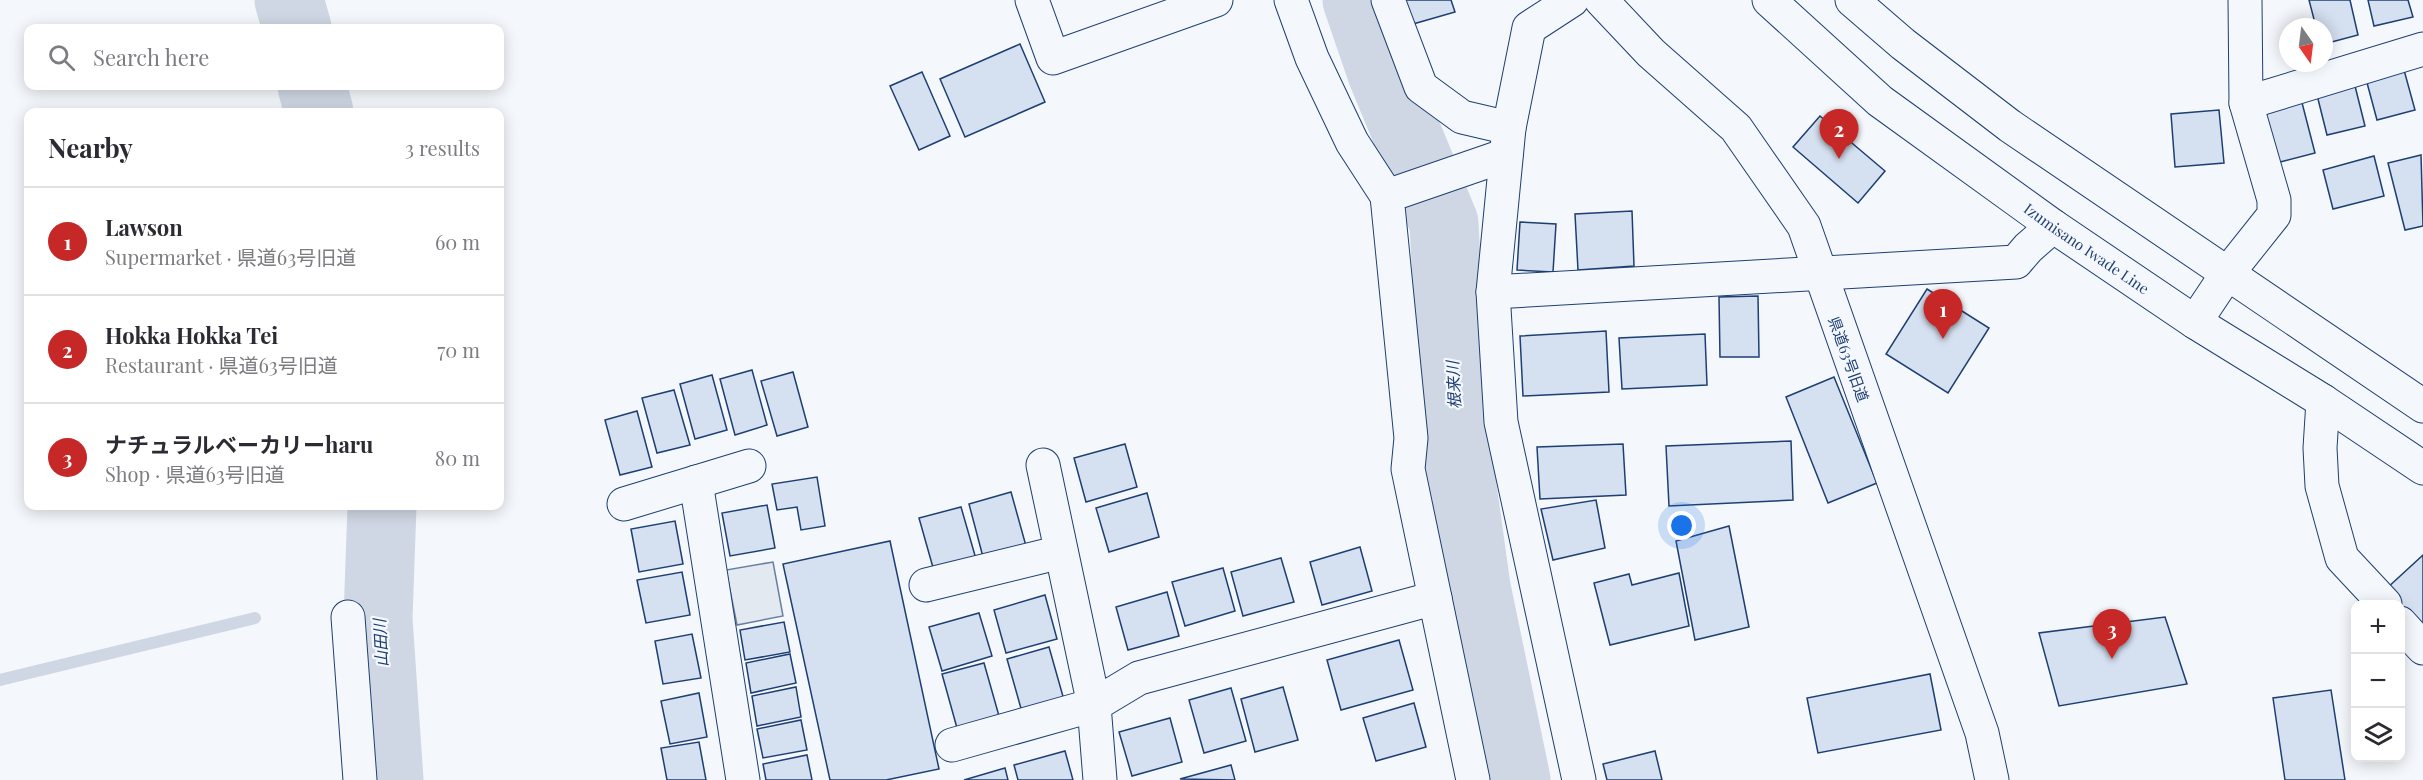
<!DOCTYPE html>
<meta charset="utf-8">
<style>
:root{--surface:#fff;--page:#f2f2f3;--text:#2b2b33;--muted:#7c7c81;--line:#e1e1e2;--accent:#c62828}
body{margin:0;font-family:"Playfair Display","Noto Sans JP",serif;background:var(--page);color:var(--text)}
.controls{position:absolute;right:18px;bottom:18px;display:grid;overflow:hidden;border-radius:12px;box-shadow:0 3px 15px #0003}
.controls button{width:54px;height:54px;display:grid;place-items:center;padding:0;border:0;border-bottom:2px solid var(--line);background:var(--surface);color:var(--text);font:30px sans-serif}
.compass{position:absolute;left:2279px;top:18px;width:54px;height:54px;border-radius:50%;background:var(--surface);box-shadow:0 3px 15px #0003;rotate:166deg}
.you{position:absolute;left:1682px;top:526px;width:21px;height:21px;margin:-15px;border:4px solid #fff;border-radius:50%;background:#1a73e8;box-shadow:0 0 0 9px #1a73e833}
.badge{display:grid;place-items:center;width:39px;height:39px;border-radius:50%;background:var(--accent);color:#fff;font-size:20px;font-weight:700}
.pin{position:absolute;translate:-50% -50px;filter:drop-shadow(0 2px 3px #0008)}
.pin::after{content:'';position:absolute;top:32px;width:21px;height:18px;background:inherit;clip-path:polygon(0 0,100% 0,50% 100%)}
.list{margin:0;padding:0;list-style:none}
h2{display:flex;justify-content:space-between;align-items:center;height:78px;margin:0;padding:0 24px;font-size:26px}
h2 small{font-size:20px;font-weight:400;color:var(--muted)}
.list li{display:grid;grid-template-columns:39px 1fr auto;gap:18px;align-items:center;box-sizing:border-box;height:108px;padding:0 24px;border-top:2px solid var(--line)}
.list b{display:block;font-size:22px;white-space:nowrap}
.list p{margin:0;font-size:20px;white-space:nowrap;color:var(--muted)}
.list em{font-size:20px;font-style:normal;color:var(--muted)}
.icon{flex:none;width:33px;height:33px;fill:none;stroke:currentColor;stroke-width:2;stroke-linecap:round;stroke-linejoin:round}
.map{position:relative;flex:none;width:2423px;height:780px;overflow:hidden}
.search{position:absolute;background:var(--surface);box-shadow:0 3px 15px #0003;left:24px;top:24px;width:480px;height:66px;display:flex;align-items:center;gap:15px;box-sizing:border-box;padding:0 21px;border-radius:12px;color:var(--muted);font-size:22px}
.panel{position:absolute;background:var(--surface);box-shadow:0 3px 15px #0003;left:24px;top:108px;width:480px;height:402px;border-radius:12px}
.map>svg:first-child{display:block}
.green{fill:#e3e9f0;stroke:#687fa3;stroke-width:1.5}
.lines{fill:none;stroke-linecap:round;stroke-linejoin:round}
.stream{stroke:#cfd7e4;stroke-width:12}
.river{stroke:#cfd7e4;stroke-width:69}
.building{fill:#d5e0f0;stroke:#1d3f73;stroke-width:1.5}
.minor-casing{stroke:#1d3f73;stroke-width:35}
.major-casing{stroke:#1d3f73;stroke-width:35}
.minor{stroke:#f4f7fb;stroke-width:33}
.major{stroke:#f4f7fb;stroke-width:33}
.labels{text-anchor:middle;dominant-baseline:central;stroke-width:4.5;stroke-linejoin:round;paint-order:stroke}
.street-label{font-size:15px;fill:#1d3f73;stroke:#f4f7fb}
.water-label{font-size:16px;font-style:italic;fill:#1d3f73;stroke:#f4f7fb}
</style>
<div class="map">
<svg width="2423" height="780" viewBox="0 0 2423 780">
<rect width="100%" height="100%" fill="#f4f7fb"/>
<polygon class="green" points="773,562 783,616 737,625 726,570"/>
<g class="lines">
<polyline class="stream" points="0,680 255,618"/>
<g class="river">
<polyline points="289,0 297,28"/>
<polyline points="1357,0 1382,73 1444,223 1455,436 1476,587 1516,780"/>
<polyline points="312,86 319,112"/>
<polyline points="382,506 378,619 389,780"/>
</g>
</g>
<g class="building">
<polygon points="1405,0 1451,0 1455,12 1413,24"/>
<polygon points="2309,0 2350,0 2358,35 2324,44 2324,27 2316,27"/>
<polygon points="2368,0 2408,0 2413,17 2374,26"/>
<polygon points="1020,44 1045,102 965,137 940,79"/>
<polygon points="2404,70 2415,110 2377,120 2366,79"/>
<polygon points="922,72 950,136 919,150 890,86"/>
<polygon points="2355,86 2365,126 2327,135 2317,95"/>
<polygon points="2300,95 2315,153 2276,163 2262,105"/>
<polygon points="2219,110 2224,163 2175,167 2171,114"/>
<polygon points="1820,116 1885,171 1858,203 1793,147"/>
<polygon points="2421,155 2423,226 2405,230 2388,163"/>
<polygon points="2374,156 2384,196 2333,209 2323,170"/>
<polygon points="1632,211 1634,266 1578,270 1575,214"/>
<polygon points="1520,222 1556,224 1553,272 1517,270"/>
<polygon points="1927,289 1989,328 1948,393 1886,354"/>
<polygon points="1758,296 1759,357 1720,357 1719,297"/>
<polygon points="1606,331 1609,392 1523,396 1520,336"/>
<polygon points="1705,334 1707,385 1622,389 1619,338"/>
<polygon points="752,370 767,425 735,435 720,379"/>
<polygon points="793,372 808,427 777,436 761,381"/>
<polygon points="712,375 727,430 695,439 680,384"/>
<polygon points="1834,377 1877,483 1828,503 1786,397"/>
<polygon points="674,390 690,445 657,453 642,398"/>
<polygon points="637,411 652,467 620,475 605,420"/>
<polygon points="1791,441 1793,500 1669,506 1666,446"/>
<polygon points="1125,444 1137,487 1086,502 1074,458"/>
<polygon points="1623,444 1626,495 1540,499 1537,447"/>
<polygon points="817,477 825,526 801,530 797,507 777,510 772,484"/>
<polygon points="1011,492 1026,546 983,557 969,504"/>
<polygon points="1147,493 1159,537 1109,552 1096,508"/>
<polygon points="1596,500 1605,548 1553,560 1541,509"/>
<polygon points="767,505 775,548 730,556 722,513"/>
<polygon points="961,507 976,559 934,571 919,518"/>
<polygon points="675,521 683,564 639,572 631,529"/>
<polygon points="1729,526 1749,627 1695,640 1676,541"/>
<polygon points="890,541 939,769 886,780 830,780 783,564"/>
<polygon points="1360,547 1372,591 1322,605 1310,562"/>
<polygon points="2423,555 2423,630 2386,589"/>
<polygon points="1281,558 1294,602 1243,616 1231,572"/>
<polygon points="1223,568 1235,611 1185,626 1172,582"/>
<polygon points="682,572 690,615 646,623 637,580"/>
<polygon points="1679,573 1689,626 1610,645 1594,583 1629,574 1632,585"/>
<polygon points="1167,592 1179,636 1128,650 1116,607"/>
<polygon points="1045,595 1057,639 1006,653 994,610"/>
<polygon points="979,613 992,656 942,671 929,627"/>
<polygon points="2165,617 2187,684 2059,706 2039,633"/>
<polygon points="784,622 790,652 745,660 740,630"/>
<polygon points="692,634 701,678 663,684 655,641"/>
<polygon points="1399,640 1413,690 1341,710 1327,660"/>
<polygon points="1049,647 1064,700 1022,712 1007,659"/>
<polygon points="790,654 796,683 751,693 746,663"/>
<polygon points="984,663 999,716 957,728 942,674"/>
<polygon points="1930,674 1941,730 1818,753 1807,698"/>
<polygon points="796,687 801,717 757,726 752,696"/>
<polygon points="1283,687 1298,740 1255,752 1241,699"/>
<polygon points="1231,688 1246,741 1204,753 1189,700"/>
<polygon points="2331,690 2345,780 2285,780 2273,698"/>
<polygon points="699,693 707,737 670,744 661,701"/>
<polygon points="1414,703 1426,747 1376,761 1363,718"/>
<polygon points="1170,718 1182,762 1132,776 1119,732"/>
<polygon points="801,720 807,750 763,758 757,729"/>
<polygon points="699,742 706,780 667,780 661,748"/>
<polygon points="1065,751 1073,780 1018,780 1014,765"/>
<polygon points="1655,751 1662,780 1607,780 1603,764"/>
<polygon points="807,755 812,780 766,780 763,764"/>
<polygon points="1231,765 1235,780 1180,779"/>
<polygon points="1005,768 1008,780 964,780"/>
</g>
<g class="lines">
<defs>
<g id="minor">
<polyline points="1032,0 1053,58 1216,0"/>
<polyline points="1291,0 1312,58 1352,142 1387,196"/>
<polyline points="1388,0 1421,87 1462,117 1509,128"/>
<polyline points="1572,0 1529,28 1509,128 1493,292 1501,422 1579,780"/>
<polyline points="1601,0 1651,53 1736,128 1804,226 1982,733 1992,780"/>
<polyline points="2246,103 2423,49"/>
<polyline points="1493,292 2016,262 2028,248 2053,226"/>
<polyline points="2195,322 2227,274 2274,215 2274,200 2246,103 2245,0"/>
<polyline points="2323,401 2320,448 2322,486 2342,558 2385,604"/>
<polyline points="696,482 743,780"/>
<polyline points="624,504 749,466"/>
<polyline points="926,585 1061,552"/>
<polyline points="348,617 360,780"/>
<polyline points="2400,623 2423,648"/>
<polyline points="952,745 1094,705 1043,465"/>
<polyline points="1100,780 1094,705 1139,678 1435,598"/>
<polyline points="1473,780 1408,469 1411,438 1387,196 1506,155"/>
</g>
<g id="major">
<path id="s1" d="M 1769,0 L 1880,101 L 2053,226 L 2195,322 L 2323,401 L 2423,468"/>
<polyline points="1852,0 1903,44 2010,126 2423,406"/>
</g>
</defs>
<use href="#minor" class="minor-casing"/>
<use href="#major" class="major-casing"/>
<use href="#minor" class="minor"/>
<use href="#major" class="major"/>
</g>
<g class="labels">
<g class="street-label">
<text stroke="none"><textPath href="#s1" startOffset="404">Izumisano Iwade Line</textPath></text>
<text transform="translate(1849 359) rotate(70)">県道63号旧道</text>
</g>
<g class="water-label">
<text transform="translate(1453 385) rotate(-93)">根来川</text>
<text transform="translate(380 643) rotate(-93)">山田川</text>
</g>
</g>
</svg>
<div class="controls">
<button>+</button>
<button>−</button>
<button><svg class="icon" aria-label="layers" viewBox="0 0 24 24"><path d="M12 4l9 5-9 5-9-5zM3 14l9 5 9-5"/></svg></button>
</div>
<svg class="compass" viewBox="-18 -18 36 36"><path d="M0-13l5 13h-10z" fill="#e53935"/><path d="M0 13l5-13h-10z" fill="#7c7c81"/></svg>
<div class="you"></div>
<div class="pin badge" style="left:1943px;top:339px">1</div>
<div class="pin badge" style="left:1839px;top:159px">2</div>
<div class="pin badge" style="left:2112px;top:659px">3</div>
<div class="search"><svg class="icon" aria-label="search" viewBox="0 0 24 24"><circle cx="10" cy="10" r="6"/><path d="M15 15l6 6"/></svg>Search here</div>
<section class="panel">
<h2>Nearby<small>3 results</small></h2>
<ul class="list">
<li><span class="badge">1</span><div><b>Lawson</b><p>Supermarket · 県道63号旧道</p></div><em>60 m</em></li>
<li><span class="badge">2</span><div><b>Hokka Hokka Tei</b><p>Restaurant · 県道63号旧道</p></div><em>70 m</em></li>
<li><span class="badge">3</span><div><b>ナチュラルベーカリーharu</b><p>Shop · 県道63号旧道</p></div><em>80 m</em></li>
</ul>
</section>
</div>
